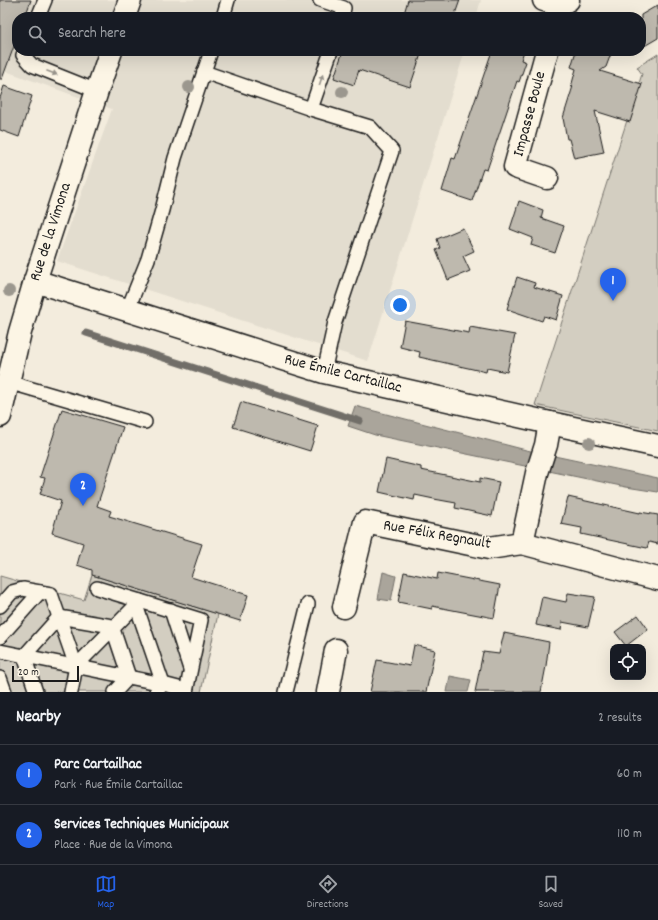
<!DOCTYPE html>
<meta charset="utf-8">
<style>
:root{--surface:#171b24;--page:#242831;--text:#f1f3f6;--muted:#9ea1a6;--line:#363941;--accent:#2563eb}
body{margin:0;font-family:Dekko,sans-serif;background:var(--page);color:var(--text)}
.controls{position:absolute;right:12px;bottom:12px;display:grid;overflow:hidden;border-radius:8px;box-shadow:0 4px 16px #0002}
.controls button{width:36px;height:36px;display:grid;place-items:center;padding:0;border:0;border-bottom:1px solid var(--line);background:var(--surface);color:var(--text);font:20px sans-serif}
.scale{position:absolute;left:12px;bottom:10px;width:67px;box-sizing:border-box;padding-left:4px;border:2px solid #1c1c1c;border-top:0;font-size:11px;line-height:14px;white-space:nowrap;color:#1c1c1c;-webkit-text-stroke:3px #fcf5e5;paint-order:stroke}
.you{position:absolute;left:400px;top:305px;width:14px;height:14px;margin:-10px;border:3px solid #fff;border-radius:50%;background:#1a73e8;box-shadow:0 0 0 6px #1a73e833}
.badge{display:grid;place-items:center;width:26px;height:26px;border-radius:50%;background:var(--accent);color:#fff;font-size:13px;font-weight:700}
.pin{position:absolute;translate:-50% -33px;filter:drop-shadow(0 1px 2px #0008)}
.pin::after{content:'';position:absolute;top:21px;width:14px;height:12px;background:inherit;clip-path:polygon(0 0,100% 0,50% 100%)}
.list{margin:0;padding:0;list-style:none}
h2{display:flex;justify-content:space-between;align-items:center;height:52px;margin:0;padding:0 16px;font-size:17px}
h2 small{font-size:13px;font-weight:400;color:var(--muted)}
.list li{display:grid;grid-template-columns:26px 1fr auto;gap:12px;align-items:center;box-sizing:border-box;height:60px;padding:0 16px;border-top:1px solid var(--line)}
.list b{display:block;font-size:15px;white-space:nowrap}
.list p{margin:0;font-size:13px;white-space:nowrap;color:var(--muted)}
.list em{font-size:13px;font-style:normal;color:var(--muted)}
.icon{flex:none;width:22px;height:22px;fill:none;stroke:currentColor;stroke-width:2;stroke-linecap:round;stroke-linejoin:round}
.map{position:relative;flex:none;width:658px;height:692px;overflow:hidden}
.search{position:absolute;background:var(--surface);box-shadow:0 4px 16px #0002;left:12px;right:12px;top:12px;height:44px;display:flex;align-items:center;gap:10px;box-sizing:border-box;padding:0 14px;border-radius:16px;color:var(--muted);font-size:15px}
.sheet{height:172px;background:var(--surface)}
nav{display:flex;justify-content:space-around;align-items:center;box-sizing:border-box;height:56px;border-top:1px solid var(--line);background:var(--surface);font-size:11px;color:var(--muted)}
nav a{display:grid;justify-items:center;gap:2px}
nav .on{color:var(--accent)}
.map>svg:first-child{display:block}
.built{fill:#e3ddcf}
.green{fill:#d3cec1;stroke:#78756e}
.water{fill:#aaa59b;stroke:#716e68}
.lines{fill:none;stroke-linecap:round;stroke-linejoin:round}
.stream{stroke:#716e68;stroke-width:7}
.building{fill:#beb9ae;stroke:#1c1c1c}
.service-casing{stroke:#1c1c1c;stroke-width:16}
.minor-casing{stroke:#1c1c1c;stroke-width:25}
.tertiary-casing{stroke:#1c1c1c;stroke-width:25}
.service{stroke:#fcf5e5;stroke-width:13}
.minor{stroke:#fcf5e5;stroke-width:22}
.tertiary{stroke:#fcf5e5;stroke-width:22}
.tree{fill:#9b978e}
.oneway{fill:#97938b}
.labels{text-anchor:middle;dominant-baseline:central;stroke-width:3.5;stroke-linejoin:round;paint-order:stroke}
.street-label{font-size:16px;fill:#1c1c1c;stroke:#fcf5e5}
</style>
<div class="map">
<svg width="658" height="692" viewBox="0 0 658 692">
<rect width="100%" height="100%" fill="#f3ecdd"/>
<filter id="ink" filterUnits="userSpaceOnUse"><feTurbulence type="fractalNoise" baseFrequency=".025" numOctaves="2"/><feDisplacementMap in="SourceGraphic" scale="8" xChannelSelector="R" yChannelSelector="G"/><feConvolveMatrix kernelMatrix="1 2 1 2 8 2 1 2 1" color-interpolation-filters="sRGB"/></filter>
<g filter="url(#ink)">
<polygon class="built" points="0,0 481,0 476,17 17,17 17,51 465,51 368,361 57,261 112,109 0,69"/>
<g class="green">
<polygon points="658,54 658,431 535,405 642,74 637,67"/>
<polygon points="92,575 218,614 201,692 0,692 0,576 84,600"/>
</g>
<g class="water">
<polygon points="355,406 526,450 658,478 658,492 626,487 375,435 348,426"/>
<polygon points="383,572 396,576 391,601 378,599"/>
<polygon points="450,676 471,680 468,692 447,692"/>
</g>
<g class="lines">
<polyline class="stream" points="86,333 360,421"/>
</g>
<g class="building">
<polygon points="0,0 31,0 25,17 17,17 17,38 2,79 0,79"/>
<polygon points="408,0 460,0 454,17 403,17"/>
<polygon points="658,5 658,38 641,48 641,15"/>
<polygon points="343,51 422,51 410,87 359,70 354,85 334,78"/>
<polygon points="492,51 524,51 521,60 526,62 519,82 517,81 487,170 483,169 472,201 442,191 452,158 455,159"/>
<polygon points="576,51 612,51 606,67 600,71 642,84 630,122 595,111 604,152 574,158 569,139 567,139 563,118 573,86 571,87 576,69 571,67"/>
<polygon points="4,86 32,96 19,137 0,130 0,98"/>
<polygon points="519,201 543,210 541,218 564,226 555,253 531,245 533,238 510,229"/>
<polygon points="463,228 474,251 463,256 470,271 448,280 436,250 440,248 437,239"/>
<polygon points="517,277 535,283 534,287 563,296 556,320 544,316 542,321 507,309"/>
<polygon points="405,321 469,333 470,327 515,335 507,372 487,368 486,372 419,357 420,352 400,347"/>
<polygon points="241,402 318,426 310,451 233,427"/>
<polygon points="62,409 123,427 97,506 111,511 109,516 202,544 191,577 248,595 240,621 92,575 92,570 77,565 83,543 52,533 61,501 40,494 45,478 40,477"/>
<polygon points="386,459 421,467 421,470 480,482 480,478 499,482 492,516 455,508 456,503 434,499 415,495 414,500 379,492"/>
<polygon points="568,497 640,513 640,512 658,515 658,544 649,542 647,548 581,534 582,528 561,524"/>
<polygon points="404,572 437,579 438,573 500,585 494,618 432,606 432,609 398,602"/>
<polygon points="568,593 595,597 588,627 562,622 561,630 536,625 542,597 566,602"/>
<polygon points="638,615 648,629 626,646 615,632"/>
<polygon points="504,633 549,642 546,666 541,692 475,692 483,652 499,654"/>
<polygon points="414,645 435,650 426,692 370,692 377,660 410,666"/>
</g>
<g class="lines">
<defs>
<g id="service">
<polyline points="320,0 344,8 342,17"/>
<polyline points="38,17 45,0"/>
<polyline points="223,17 228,0"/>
<polyline points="25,51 23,55 32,65 97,91"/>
<polyline points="204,72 311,109 370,127 392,151 335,322 324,372"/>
<polyline points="311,109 331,51"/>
<polyline points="127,311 148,259 162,210 175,158 211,51"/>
<polyline points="8,382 145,422"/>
<polyline points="97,588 140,601"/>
<polyline points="136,605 163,684 156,692"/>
<polyline points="0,606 12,592 23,589 51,594 76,666 71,692"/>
<polyline points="171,610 190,669"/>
<polyline points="0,637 40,592"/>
<polyline points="0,651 163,684 186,690"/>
<polyline points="76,666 140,601 201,620 186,692"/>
<polyline points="0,678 5,692"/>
<polyline points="36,692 24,656 59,617 112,626 129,677 115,692"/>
<polyline points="286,692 308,604"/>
</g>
<g id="minor">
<polyline points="544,0 559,5 568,0"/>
<polyline points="547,51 515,167 547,178"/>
<polyline points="35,281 324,372 550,423 658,446"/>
<polyline points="522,543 658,579"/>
<polyline points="344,607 365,522 489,548 522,543 537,473 546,445 550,423"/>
<polyline points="328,692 336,650"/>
</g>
<g id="tertiary">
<polyline points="124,17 130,0"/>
<polyline points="0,416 20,332 35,281 97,91 111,51"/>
</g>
</defs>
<use href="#service" class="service-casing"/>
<use href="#minor" class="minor-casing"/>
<use href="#tertiary" class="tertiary-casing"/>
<use href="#service" class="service"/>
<use href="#minor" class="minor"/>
<use href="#tertiary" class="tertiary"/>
</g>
<g class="tree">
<circle cx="189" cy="87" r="6"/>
<circle cx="342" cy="92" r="6"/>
<circle cx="9" cy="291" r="6"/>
<circle cx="589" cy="443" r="6"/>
</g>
<defs><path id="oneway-solid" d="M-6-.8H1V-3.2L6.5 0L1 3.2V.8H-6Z"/></defs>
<g class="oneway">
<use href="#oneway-solid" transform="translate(52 73) rotate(21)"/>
<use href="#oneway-solid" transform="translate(321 80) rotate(-72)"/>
</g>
</g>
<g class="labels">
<g class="street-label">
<text transform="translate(530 114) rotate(-75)">Impasse Boule</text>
<text transform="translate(51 232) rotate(-72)">Rue de la Vimona</text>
<text transform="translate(343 374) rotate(14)">Rue Émile Cartaillac</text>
<text transform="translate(437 535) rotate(10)">Rue Félix Regnault</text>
</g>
</g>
</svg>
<div class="controls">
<button><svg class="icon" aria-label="locate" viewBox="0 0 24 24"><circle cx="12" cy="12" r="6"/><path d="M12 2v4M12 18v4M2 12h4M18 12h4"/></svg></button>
</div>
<div class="scale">20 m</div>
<div class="you"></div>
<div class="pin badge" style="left:613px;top:301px">1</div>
<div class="pin badge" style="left:83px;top:506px">2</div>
<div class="search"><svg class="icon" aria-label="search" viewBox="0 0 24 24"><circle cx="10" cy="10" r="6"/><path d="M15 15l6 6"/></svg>Search here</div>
</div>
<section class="sheet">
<h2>Nearby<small>2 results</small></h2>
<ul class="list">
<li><span class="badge">1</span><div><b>Parc Cartailhac</b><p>Park · Rue Émile Cartaillac</p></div><em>60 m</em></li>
<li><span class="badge">2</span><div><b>Services Techniques Municipaux</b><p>Place · Rue de la Vimona</p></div><em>110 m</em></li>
</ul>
</section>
<nav>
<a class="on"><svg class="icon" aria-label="map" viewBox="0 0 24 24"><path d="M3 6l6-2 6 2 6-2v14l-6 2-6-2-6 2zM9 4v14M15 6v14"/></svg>Map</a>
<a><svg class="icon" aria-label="directions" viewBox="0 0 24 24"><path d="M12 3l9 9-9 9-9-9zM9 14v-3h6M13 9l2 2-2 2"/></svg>Directions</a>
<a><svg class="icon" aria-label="saved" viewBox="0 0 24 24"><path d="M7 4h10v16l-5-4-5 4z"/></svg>Saved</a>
</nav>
